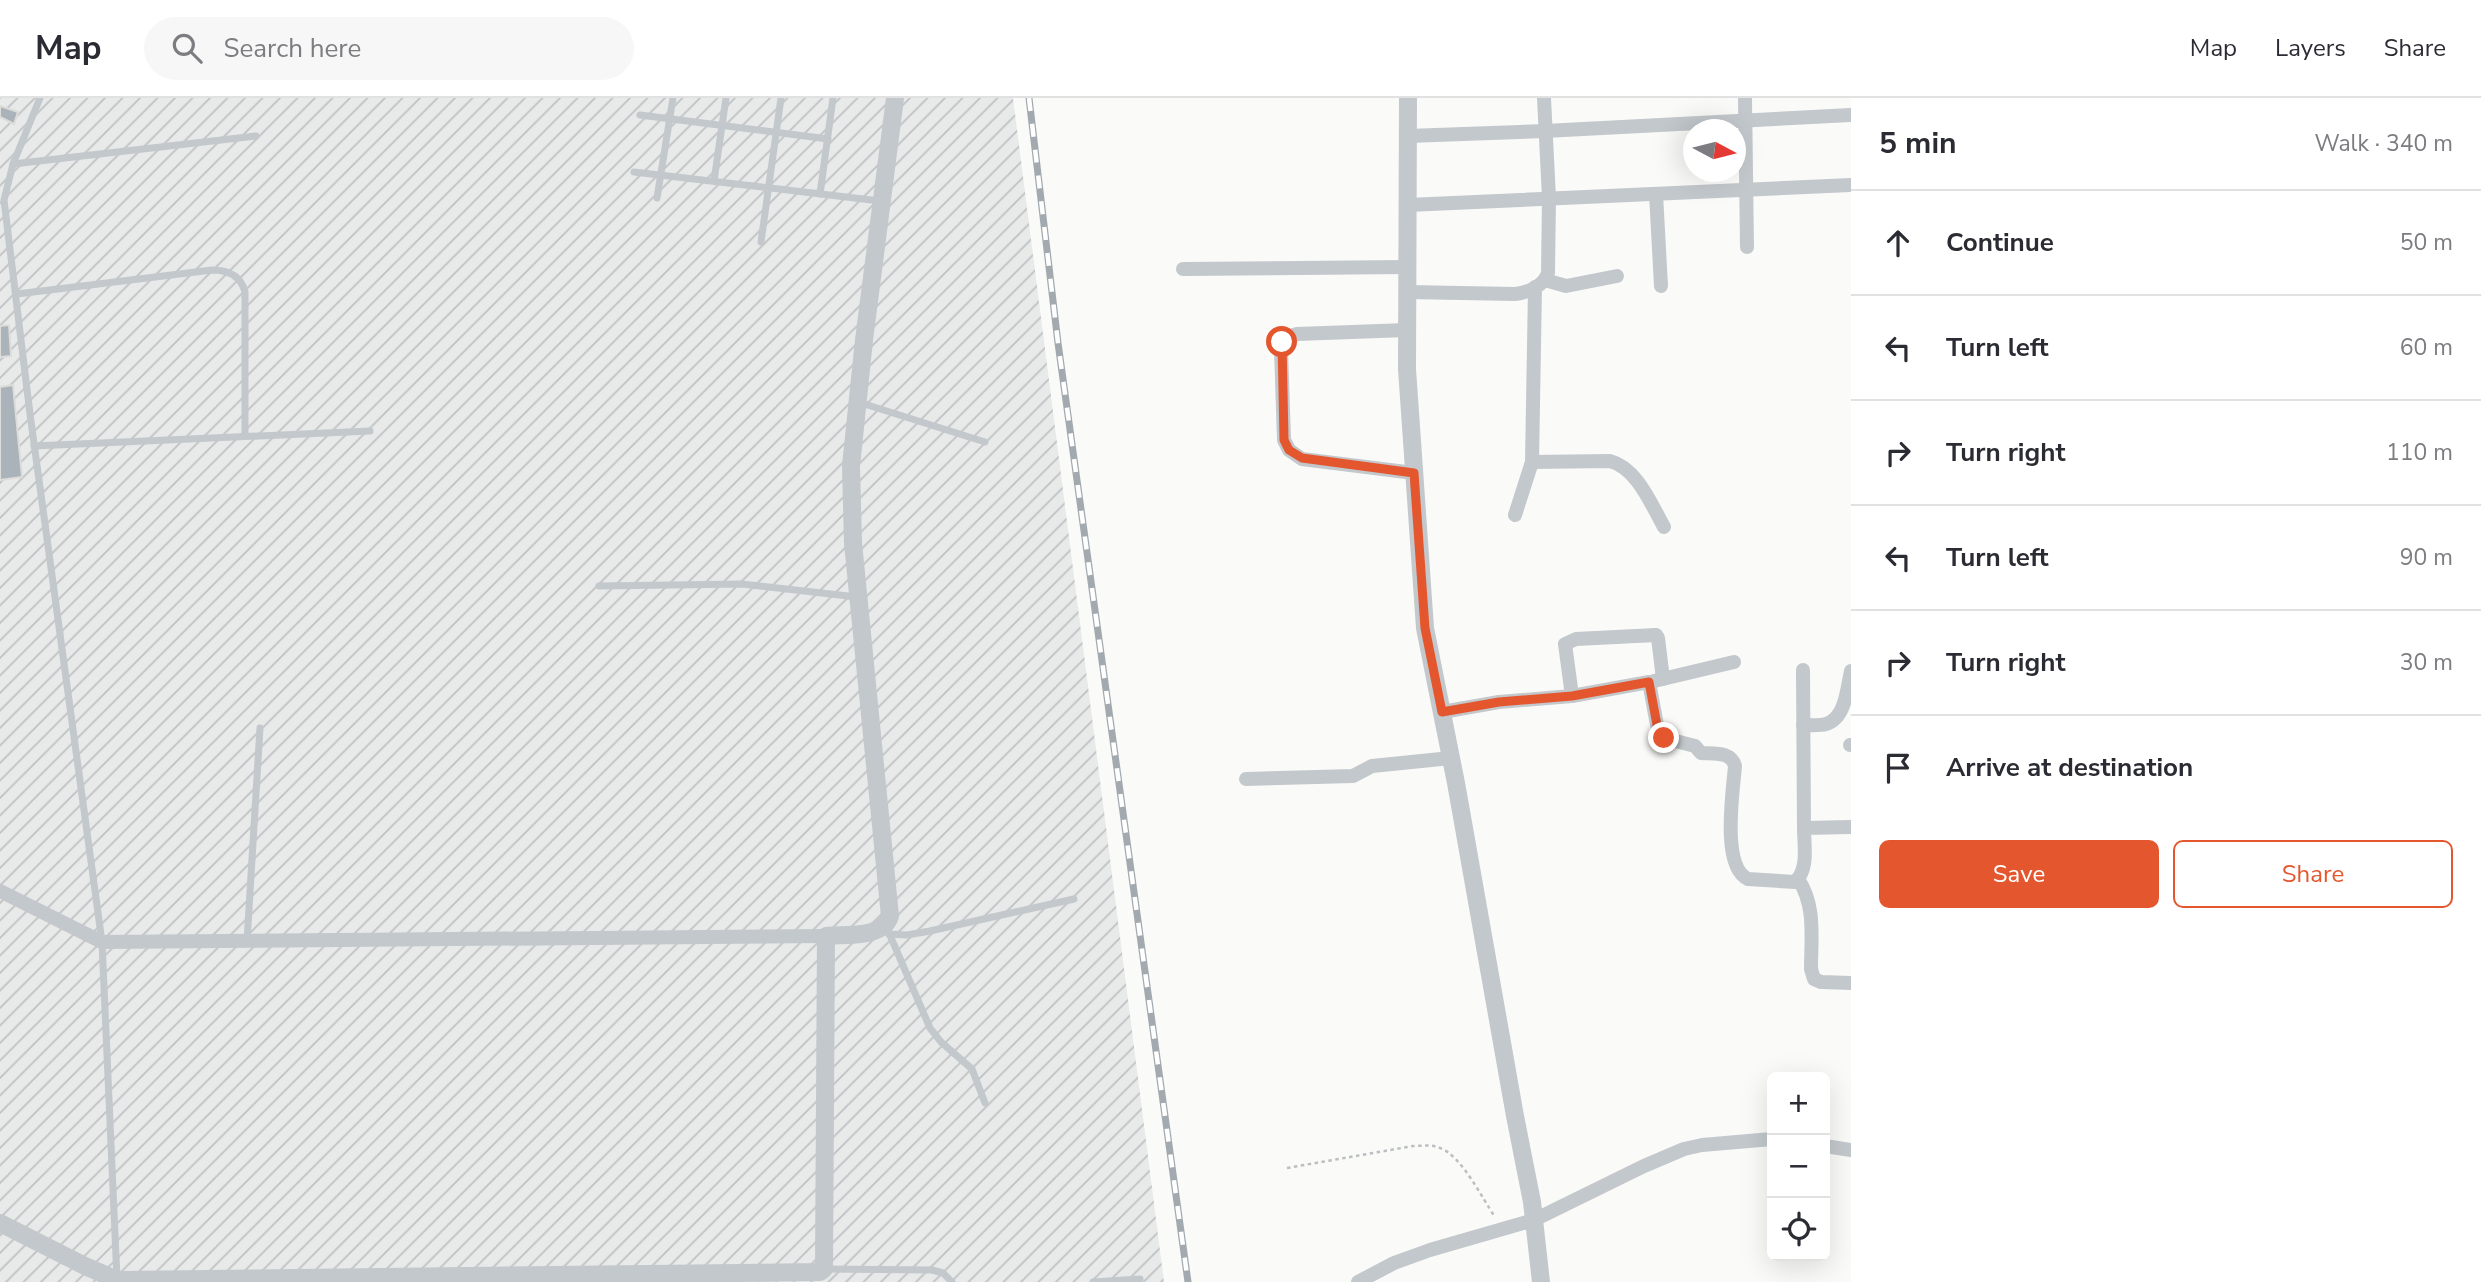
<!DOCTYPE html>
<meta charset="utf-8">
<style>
:root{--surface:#fff;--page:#f7f7f7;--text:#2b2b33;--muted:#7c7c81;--line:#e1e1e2;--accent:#e4572e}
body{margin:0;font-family:"Nunito Sans",sans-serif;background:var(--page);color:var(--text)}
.controls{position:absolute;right:21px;bottom:21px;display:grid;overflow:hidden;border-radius:10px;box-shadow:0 7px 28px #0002}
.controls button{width:63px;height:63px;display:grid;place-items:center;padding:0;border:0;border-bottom:2px solid var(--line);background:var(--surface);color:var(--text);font:35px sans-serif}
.compass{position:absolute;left:1683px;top:21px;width:63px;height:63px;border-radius:50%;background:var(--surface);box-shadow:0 7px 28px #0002;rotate:97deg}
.stop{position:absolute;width:21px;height:21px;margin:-16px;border:5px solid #e4572e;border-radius:50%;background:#fff}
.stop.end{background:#e4572e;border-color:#fff;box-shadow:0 2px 7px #0008}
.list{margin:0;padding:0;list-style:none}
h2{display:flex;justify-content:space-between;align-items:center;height:91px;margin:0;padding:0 28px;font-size:30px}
h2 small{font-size:23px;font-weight:400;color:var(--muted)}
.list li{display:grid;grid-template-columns:46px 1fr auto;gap:21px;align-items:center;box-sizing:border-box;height:105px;padding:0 28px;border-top:2px solid var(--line)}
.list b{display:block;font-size:26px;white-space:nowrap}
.list em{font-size:23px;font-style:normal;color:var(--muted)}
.actions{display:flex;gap:14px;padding:21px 28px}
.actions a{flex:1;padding:16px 0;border:2px solid var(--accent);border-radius:10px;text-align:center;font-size:24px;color:var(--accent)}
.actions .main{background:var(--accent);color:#fff}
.icon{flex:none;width:38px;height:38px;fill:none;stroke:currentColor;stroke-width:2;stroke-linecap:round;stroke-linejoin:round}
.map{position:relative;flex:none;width:1851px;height:1184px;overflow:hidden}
header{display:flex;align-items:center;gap:42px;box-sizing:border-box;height:98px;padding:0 35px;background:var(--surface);border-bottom:2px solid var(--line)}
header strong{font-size:33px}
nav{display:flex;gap:38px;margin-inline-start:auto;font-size:24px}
.search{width:490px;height:63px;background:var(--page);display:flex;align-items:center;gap:18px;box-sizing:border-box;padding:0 24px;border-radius:38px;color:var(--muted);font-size:26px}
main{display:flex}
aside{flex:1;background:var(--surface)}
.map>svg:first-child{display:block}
.industrial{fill:url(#industrial-furrows)}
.building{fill:#aab3b9;stroke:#dcdcda;stroke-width:2}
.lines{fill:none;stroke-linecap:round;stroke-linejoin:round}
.path{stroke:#bbbfc2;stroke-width:2.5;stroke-dasharray:3.5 3.5;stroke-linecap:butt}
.service{stroke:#c3c8cc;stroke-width:7}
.minor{stroke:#c3c8cc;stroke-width:14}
.tertiary{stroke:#c3c8cc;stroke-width:18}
.rail-casing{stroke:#a2aab0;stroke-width:7}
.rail{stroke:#fff;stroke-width:4.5;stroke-dasharray:13;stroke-linecap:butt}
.route{stroke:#e4572e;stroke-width:9}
</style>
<header>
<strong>Map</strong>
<div class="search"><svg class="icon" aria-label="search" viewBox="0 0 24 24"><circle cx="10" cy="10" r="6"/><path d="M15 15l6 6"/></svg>Search here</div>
<nav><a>Map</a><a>Layers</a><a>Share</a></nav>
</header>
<main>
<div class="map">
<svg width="1851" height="1184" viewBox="0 0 1851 1184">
<defs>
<pattern id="industrial-furrows" width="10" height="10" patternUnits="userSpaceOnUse" patternTransform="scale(1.75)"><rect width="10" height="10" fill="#e8e9e9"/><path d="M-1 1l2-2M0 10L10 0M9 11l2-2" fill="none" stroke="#c0c1c2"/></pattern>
</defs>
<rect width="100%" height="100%" fill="#fafaf8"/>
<polygon class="industrial" points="0,0 1013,0 1164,1184 0,1184"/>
<g class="building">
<polygon points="0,8 18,14 14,26 0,19"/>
<polygon points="9,227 11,258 0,259 0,228"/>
<polygon points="13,287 22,379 0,382 0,289"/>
</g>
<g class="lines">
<path class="path" d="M 1287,1070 L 1413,1048 C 1422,1048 1431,1046 1440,1050 C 1461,1057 1482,1100 1495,1119"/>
<g class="service">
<polyline points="40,0 13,66 4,102 30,316 102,844 117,1181"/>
<polyline points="640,17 828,41"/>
<polyline points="13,66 256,38"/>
<polyline points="634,74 880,103"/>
<polyline points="714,83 726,0"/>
<polyline points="820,96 833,0"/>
<polyline points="657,100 673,0"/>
<polyline points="761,144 781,0"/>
<path d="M 17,196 L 212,172 C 228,172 241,178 245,194 L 245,338"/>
<polyline points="858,304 985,344"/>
<polyline points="34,348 370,333"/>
<polyline points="599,488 742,486 857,499"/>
<polyline points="886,828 930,930 941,944 972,971 985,1005"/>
<polyline points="889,836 907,837 930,833 1074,801"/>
<polyline points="247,843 260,630"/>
<polyline points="824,1171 932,1172 943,1175 952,1184"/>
<polyline points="1093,1184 1140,1181"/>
</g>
<g class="minor">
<polyline points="1745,0 1747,149"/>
<polyline points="1408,38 1545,33 1851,17"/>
<polyline points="1656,96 1661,188"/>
<polyline points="1408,107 1851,87"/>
<polyline points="1183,171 1407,169"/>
<polyline points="1545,182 1566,188 1617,178"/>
<path d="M 1407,194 L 1515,196 C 1527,195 1544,188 1548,175 L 1549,100 L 1544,0"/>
<polyline points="1407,232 1297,236 1285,240 1281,250 1284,342 1289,352 1302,361 1414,375"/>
<path d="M 1532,364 L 1610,363 C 1637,370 1651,406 1664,429"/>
<polyline points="1515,417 1532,364 1535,189"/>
<polyline points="1803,572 1804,730"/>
<polyline points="1654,583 1734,564"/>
<polyline points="1572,598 1565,546 1576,541 1656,537 1658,540 1663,581"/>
<path d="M 1442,614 L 1499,604 L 1572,598 L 1649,584 L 1657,627 L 1664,640 L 1695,648 L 1701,655 C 1714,656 1731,653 1735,668 C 1733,693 1721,769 1748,781 L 1795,784 C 1809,771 1804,748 1804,730 L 1851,729"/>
<path d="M 1803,627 C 1810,627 1819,628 1826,626 C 1846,620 1847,590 1851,573"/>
<polyline points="1850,647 1851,647"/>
<polyline points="1246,681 1353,678 1372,668 1451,660"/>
<path d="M 1798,781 C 1816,807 1811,840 1811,871 L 1814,881 L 1821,884 L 1851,885"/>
<polyline points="0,793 102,844 826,838"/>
<polyline points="1825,1048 1851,1052"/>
<polyline points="1358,1184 1394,1165 1430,1152 1534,1122 1644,1068 1684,1051 1702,1047 1772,1041"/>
</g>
<g class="tertiary">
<polyline points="1408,0 1407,271 1425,530 1456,685 1515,1018 1532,1104 1541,1184"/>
<path d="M 0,1125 L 85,1168 L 117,1182 L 820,1174 L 824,1171 L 826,838 C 845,836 883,841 890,818 L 853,445 L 851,368 L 864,242 L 895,0"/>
</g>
<defs>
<polyline id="rail" points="1029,0 1058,245 1188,1184"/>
</defs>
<use href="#rail" class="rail-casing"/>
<use href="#rail" class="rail"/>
</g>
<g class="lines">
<polyline class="route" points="1282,244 1284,342 1289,352 1302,360 1414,375 1425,530 1442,614 1499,604 1572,598 1649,584 1657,627 1664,640"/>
</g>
</svg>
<div class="controls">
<button>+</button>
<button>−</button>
<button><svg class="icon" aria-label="locate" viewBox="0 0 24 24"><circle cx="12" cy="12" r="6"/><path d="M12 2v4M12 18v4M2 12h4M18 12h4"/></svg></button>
</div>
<svg class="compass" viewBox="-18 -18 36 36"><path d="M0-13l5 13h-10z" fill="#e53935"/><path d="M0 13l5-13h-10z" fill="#7c7c81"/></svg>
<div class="stop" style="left:1282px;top:244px"></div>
<div class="stop end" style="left:1664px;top:640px"></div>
</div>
<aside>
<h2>5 min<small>Walk · 340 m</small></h2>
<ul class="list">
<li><svg class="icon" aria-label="ahead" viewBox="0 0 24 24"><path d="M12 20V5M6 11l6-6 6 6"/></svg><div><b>Continue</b></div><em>50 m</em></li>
<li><svg class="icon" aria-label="left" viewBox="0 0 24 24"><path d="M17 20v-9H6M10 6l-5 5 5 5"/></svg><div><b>Turn left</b></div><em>60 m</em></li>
<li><svg class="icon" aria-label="right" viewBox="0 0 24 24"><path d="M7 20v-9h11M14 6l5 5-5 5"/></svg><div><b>Turn right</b></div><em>110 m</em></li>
<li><svg class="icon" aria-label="left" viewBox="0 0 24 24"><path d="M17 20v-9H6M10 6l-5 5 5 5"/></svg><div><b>Turn left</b></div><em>90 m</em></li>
<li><svg class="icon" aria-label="right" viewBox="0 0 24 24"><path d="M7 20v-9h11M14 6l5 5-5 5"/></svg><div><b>Turn right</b></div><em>30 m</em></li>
<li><svg class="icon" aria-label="arrive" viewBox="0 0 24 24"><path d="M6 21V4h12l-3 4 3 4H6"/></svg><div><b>Arrive at destination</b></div></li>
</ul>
<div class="actions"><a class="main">Save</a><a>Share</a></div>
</aside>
</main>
